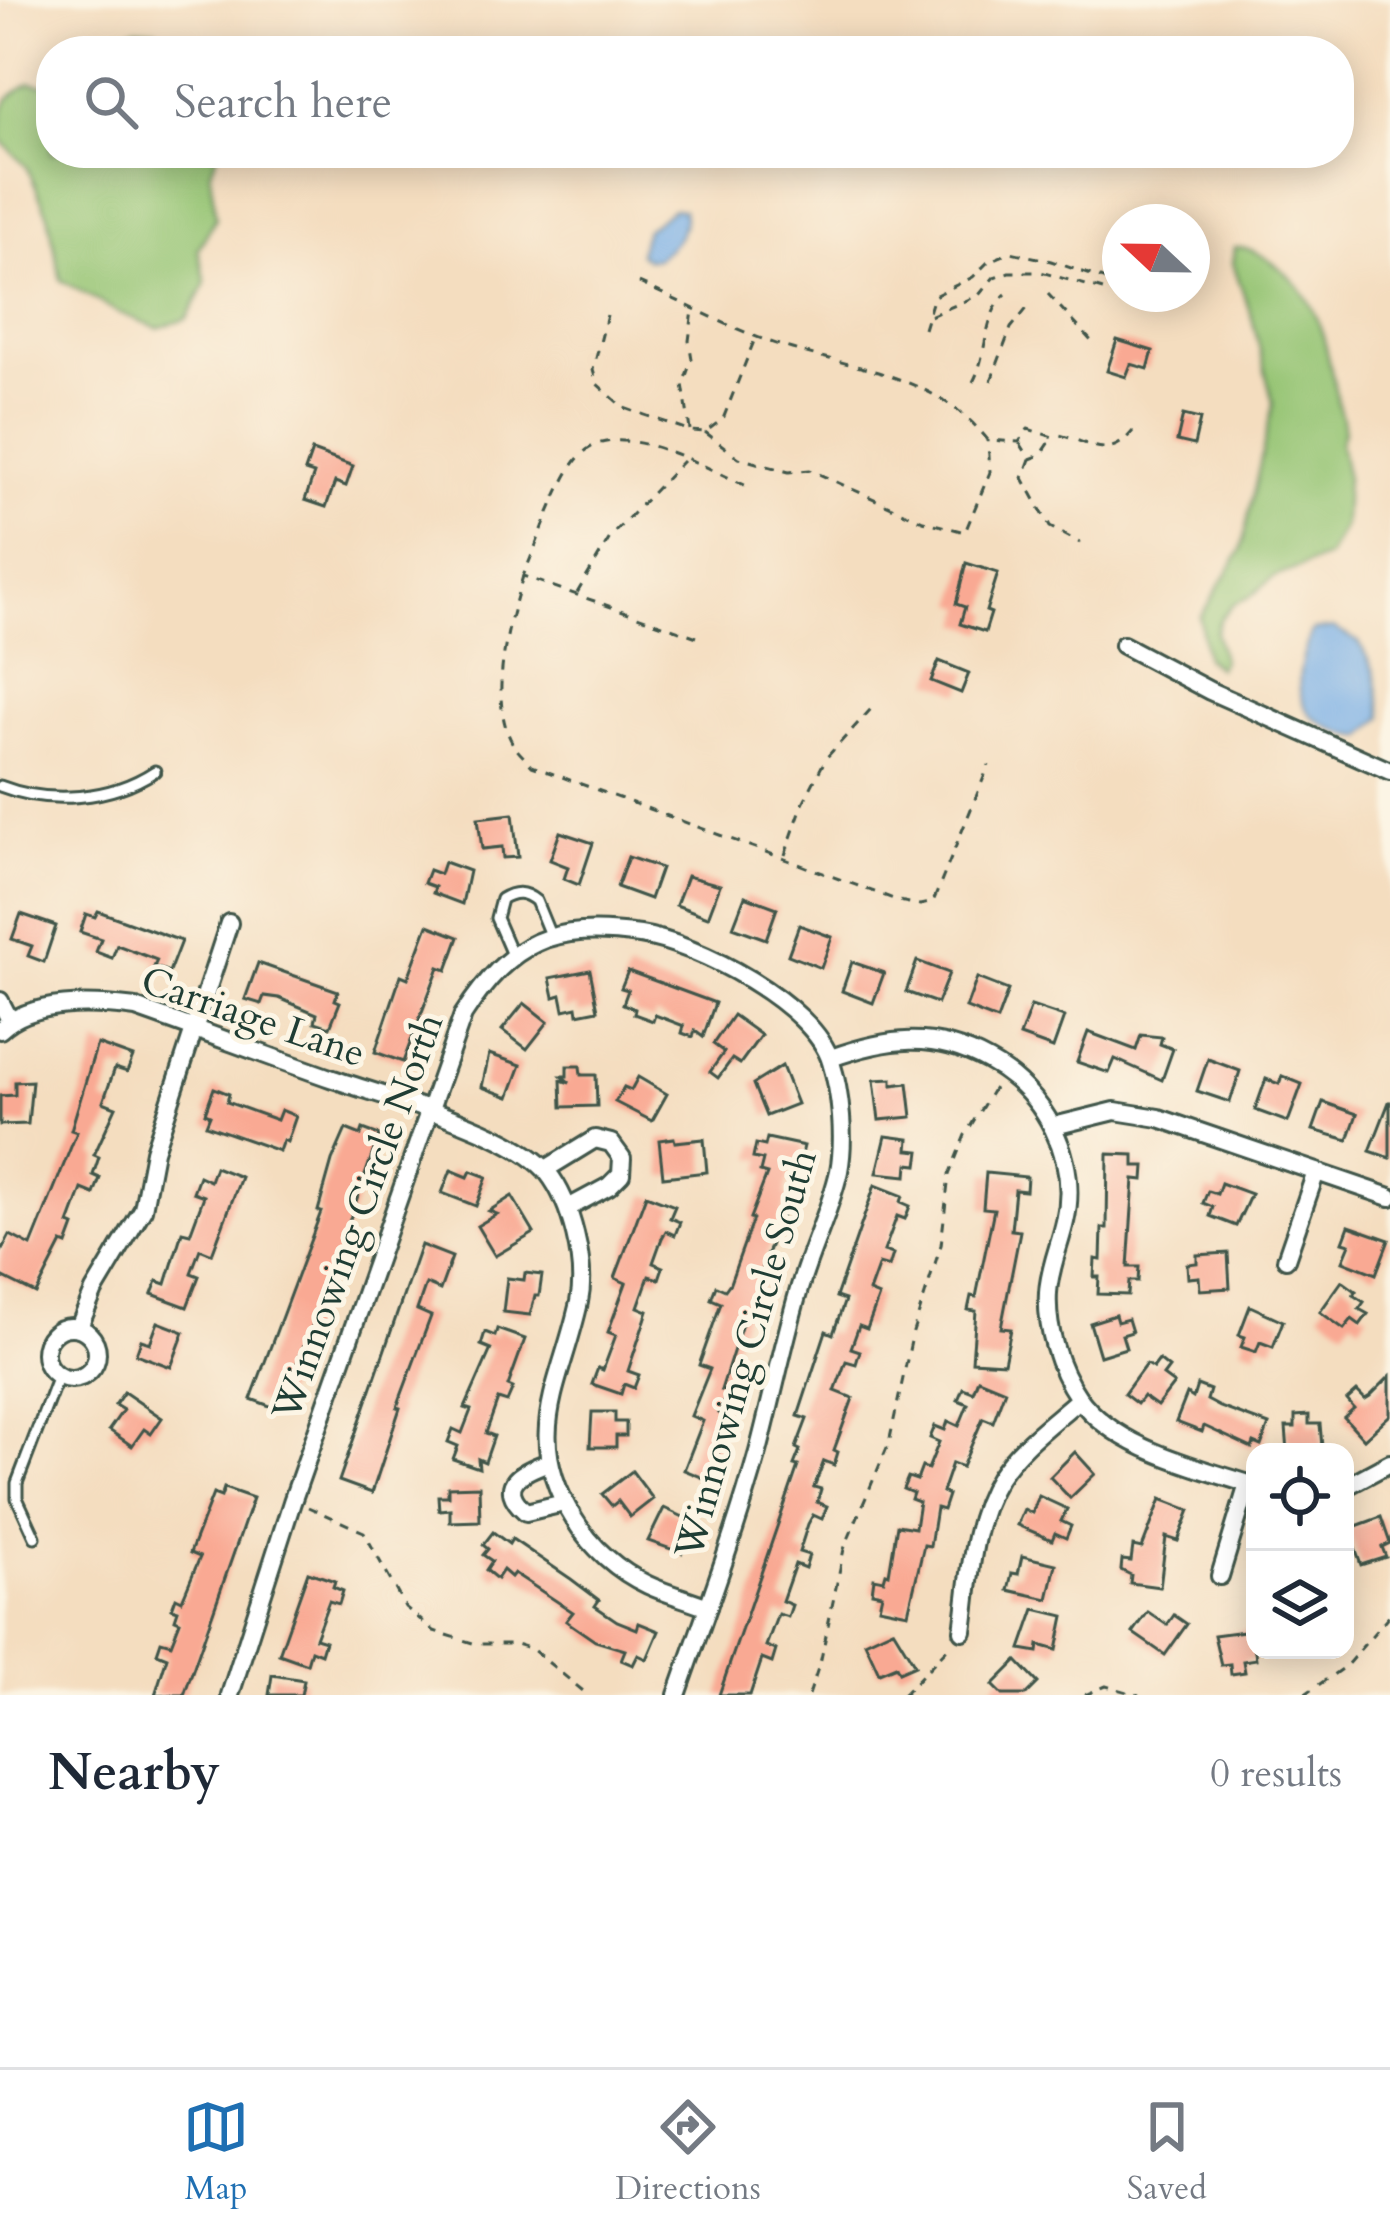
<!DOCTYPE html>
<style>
:root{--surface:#fff;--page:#f6f6f7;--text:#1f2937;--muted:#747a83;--line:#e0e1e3;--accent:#1f6fb2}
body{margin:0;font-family:Cardo,serif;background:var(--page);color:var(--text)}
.controls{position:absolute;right:36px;bottom:36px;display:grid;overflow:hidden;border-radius:24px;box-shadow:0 6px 30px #0003}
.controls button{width:108px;height:108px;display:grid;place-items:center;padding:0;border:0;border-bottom:3px solid var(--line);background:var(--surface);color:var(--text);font:60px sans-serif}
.compass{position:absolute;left:1102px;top:204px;width:108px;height:108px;border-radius:50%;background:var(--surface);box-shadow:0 6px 30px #0003;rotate:292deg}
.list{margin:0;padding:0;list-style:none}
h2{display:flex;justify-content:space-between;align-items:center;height:156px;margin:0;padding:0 48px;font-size:51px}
h2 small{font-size:39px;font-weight:400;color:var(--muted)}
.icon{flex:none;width:66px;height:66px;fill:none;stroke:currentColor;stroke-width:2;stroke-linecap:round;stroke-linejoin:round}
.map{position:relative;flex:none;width:1390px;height:1695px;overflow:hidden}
.search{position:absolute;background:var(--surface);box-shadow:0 6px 30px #0003;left:36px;right:36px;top:36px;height:132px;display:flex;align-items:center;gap:30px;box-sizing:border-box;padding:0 42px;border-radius:48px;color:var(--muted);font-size:45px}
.sheet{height:372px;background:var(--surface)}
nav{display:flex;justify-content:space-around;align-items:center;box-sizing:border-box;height:168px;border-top:3px solid var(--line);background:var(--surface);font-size:33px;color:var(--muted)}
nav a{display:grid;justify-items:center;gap:6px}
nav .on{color:var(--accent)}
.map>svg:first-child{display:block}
.green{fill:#95c473;stroke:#5a8054;stroke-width:3}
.water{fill:#78aee6;stroke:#4c768d;stroke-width:3}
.building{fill:#f9a993}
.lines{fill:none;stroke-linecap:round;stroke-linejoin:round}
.lane-casing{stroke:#3f5549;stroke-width:15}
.street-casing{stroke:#3f5549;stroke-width:22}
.path{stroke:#3f5549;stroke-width:3;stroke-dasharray:9 9;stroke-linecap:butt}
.lane{stroke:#fff;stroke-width:9}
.street{stroke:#fff;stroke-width:16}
.labels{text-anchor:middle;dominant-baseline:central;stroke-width:10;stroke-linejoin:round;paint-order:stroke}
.street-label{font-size:39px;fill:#1f3d34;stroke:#fcf5e5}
</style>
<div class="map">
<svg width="1390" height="1695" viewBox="0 0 1390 1695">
<rect width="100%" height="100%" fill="#fcf5e5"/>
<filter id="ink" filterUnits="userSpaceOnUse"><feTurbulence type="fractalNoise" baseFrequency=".00833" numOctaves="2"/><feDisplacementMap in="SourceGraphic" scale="24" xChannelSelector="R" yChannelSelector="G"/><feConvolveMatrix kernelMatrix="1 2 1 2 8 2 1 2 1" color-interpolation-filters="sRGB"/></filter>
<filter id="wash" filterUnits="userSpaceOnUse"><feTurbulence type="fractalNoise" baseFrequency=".004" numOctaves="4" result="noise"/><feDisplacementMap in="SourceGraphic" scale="48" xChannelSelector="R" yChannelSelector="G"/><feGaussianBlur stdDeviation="2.7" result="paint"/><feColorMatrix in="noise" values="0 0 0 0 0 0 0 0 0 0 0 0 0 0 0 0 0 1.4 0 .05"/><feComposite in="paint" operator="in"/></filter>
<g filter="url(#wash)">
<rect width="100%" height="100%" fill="#f4ddbf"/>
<g class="green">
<polygon points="136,29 156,30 187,51 92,51 101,40"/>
<path d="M 30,83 L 51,86 L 51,153 L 218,153 L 210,172 L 216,218 L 198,249 L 206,283 L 187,319 L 158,328 L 117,312 L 61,280 L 48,215 L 27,167 L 0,139 C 0,109 3,98 30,83 Z"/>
<path d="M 1235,247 C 1251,247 1264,256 1277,266 C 1328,303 1326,362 1342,419 L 1344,431 L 1340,443 L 1346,476 L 1344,525 L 1328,557 L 1274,577 L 1251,596 L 1233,604 L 1220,619 L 1216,632 L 1222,660 L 1218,668 L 1205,658 L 1200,617 L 1241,551 L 1273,403 L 1252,318 L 1233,263 Z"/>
</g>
<g class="water">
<path d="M 673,209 L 683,210 C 688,233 672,246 656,259 L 646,259 L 639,253 L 646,229 Z"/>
<path d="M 1333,628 L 1359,642 L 1374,671 L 1383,717 L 1363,737 C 1294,725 1288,689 1312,631 Z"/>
</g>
<g id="blocks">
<g class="building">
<polygon points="1117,340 1153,351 1148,369 1131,364 1126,377 1107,371"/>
<polygon points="1183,415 1200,419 1194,445 1177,441"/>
<polygon points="312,451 353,466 346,486 335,482 326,507 305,500 314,474 305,471"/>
<polygon points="966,563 998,573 986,611 991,613 985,632 960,624 965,607 956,604"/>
<polygon points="939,661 969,673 961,693 931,681"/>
<polygon points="513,814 518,857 503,858 502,847 482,849 478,818"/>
<polygon points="560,832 593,843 579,885 564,879 568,867 550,860"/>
<polygon points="628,857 661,868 650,899 617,887"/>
<polygon points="444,862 469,871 462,904 433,893 435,887 424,883 429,870 440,874"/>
<polygon points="687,876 720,885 708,917 676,905"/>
<polygon points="745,896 777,908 766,939 733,927"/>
<polygon points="98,911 181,941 169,972 154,967 157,960 117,945 112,958 96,952 101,939 80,932 86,914 95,917"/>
<polygon points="21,914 56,926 44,962 28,956 32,946 12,939"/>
<polygon points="428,925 459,937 447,970 439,967 403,1062 375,1052 401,975 408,978"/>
<polygon points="799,925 832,937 821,968 788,955"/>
<polygon points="917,961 949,973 937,1003 906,992"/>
<polygon points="852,962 884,973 873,1003 842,991"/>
<polygon points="258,963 338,991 335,1000 340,1002 330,1027 315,1022 317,1014 279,998 264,996 261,1004 245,999"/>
<polygon points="590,970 598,1010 578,1014 577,1007 564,1010 561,995 554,997 550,978"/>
<polygon points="628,971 715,1003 703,1037 695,1031 693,1037 682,1033 684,1026 655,1015 653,1021 634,1014 635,1009 623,1004 628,990 621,988"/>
<polygon points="977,978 1008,990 997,1020 966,1008"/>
<polygon points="524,1003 548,1022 527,1049 502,1030"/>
<polygon points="1031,1006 1064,1017 1053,1048 1020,1036"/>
<polygon points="733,1015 761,1035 740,1064 732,1059 718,1078 710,1072 724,1052 713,1044"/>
<polygon points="1088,1032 1136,1050 1141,1035 1162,1037 1160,1044 1173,1049 1162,1080 1115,1059 1109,1073 1077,1062"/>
<polygon points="97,1044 133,1057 127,1072 115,1068 103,1102 116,1107 94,1155 99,1157 93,1175 100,1178 94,1194 82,1189 69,1224 74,1226 67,1245 62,1243 36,1294 0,1276 0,1254 10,1235 31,1246 77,1132 71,1130"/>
<polygon points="489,1054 521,1065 509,1097 482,1087"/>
<polygon points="1208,1059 1240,1071 1230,1102 1197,1091"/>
<polygon points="567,1066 580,1066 581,1075 596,1075 597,1106 562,1107 561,1080 570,1083 562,1076 567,1076"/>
<polygon points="782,1066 797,1104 766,1116 753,1084"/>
<polygon points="1282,1076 1302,1084 1288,1122 1255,1110 1266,1079 1279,1084"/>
<polygon points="638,1077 667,1094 652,1121 615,1102 624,1087 631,1090"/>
<polygon points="892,1079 892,1085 908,1083 912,1117 879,1120 874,1080"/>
<polygon points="32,1081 28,1124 0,1125 0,1096 15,1095 15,1082"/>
<polygon points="214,1088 229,1094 227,1102 277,1120 281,1110 296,1116 287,1142 283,1140 279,1151 206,1125 210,1115 205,1113"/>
<polygon points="1323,1102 1357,1114 1348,1140 1313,1130"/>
<polygon points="1389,1102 1390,1102 1390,1158 1370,1151"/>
<polygon points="346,1129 361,1135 363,1129 379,1135 317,1314 278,1409 251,1399 321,1212 318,1211 332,1161"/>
<polygon points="886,1136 909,1139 908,1150 920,1151 918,1165 908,1164 907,1176 877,1173"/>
<polygon points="674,1138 675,1142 704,1139 707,1172 663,1177 659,1140"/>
<polygon points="767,1138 804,1146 800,1162 793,1161 785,1195 789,1197 762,1267 767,1269 751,1309 747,1308 721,1390 727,1392 719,1413 725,1415 714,1444 720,1446 711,1481 684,1470 703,1421 691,1416 710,1369 699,1365 721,1303 711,1299 716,1286 725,1290 730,1283 753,1219 750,1218 767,1174 760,1172 763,1160 753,1158 756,1144 765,1146"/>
<polygon points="1108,1154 1134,1155 1134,1166 1145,1166 1144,1180 1134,1179 1128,1267 1139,1267 1138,1281 1129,1281 1128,1295 1098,1294 1099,1277 1094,1277 1095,1259 1101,1260 1102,1228 1107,1228"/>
<polygon points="215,1167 241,1177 212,1254 200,1249 191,1273 199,1276 187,1307 152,1294 157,1281 166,1284 182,1232 190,1234 204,1196 193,1192 199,1176 210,1181"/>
<polygon points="451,1170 468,1177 471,1171 487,1177 476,1206 442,1193"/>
<polygon points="986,1173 1027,1177 1026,1191 1015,1190 1011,1230 1020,1231 1001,1328 1011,1329 1004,1363 972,1361 976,1311 968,1310 971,1296 976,1297 994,1209 983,1208"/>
<polygon points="1221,1183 1251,1194 1236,1226 1210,1216 1213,1207 1203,1203 1208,1191 1217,1194"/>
<polygon points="875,1185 903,1196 901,1202 910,1206 905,1219 897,1216 884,1251 893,1254 889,1267 879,1264 869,1292 879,1296 867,1329 859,1326 851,1348 860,1351 856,1364 846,1361 835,1391 853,1398 834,1450 838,1452 834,1465 824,1461 814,1487 821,1489 817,1502 827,1506 822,1519 813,1515 808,1524 799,1552 809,1555 805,1568 795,1564 782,1601 792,1605 788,1617 778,1614 766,1646 776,1650 772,1663 762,1659 750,1695 719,1695 798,1466 794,1465 800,1450 796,1448 807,1419 798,1416 826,1331 833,1334 845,1300 836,1297"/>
<polygon points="646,1195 675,1206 670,1218 680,1222 675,1235 666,1231 662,1238 653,1263 663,1267 659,1279 649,1276 638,1307 648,1311 628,1371 639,1375 634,1388 624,1384 621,1394 592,1384 598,1368 603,1370 616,1335 608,1332 626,1283 615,1278"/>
<polygon points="512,1196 534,1233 495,1256 477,1226 497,1214 489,1211"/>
<polygon points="1349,1226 1389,1240 1376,1274 1343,1261 1350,1244 1343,1242"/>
<polygon points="421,1245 452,1257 440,1290 426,1284 417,1310 431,1316 397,1407 400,1408 372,1493 339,1481"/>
<polygon points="1228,1253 1230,1288 1200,1290 1199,1277 1188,1278 1187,1264 1197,1263 1197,1255"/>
<polygon points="525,1273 542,1275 539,1296 535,1296 530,1315 503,1312 507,1278 524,1280"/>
<polygon points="1342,1281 1356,1291 1353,1295 1364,1302 1359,1309 1368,1314 1360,1325 1352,1319 1344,1329 1320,1312"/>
<polygon points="1250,1306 1283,1321 1273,1347 1260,1342 1256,1352 1241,1347 1245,1337 1239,1335"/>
<polygon points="1115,1315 1117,1322 1128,1319 1132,1332 1122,1335 1126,1348 1100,1356 1090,1323"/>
<polygon points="158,1322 184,1332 171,1367 136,1354 141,1340 150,1343"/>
<polygon points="497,1329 525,1339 508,1386 513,1388 507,1402 498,1399 486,1433 494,1436 485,1462 478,1459 479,1468 453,1459 458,1446 448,1442 453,1429 462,1433 471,1410 465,1408 491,1349 481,1345 485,1332 495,1336"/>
<polygon points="1159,1360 1169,1368 1163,1376 1174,1384 1157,1406 1143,1396 1137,1404 1124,1394 1146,1364 1153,1368"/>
<polygon points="1390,1376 1390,1415 1364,1439 1344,1417 1354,1408 1347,1400 1357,1391 1365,1399 1370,1396"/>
<polygon points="978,1379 1005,1390 993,1422 983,1418 962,1467 952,1463 942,1492 948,1495 943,1510 936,1508 930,1546 924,1545 908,1613 879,1607 882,1594 872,1592 874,1578 884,1580 886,1573 889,1574 897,1525 915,1528 919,1502 911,1499 913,1493 903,1489 908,1477 917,1480 922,1467 928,1469 939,1442 930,1438 935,1426 945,1430 948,1421 959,1426 968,1404 958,1400 963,1388 973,1392"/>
<polygon points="1197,1385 1210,1390 1207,1400 1220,1407 1269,1425 1261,1446 1254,1443 1252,1448 1204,1426 1202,1432 1176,1422 1187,1394 1193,1398"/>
<polygon points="124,1392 162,1418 151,1434 144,1429 132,1446 109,1430 123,1410 115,1405"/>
<polygon points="592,1412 615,1412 615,1422 626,1422 626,1436 616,1436 616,1447 590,1447"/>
<polygon points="1309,1415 1309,1424 1320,1424 1322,1447 1310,1447 1311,1452 1288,1452 1286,1427 1295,1427 1295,1416"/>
<polygon points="1075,1452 1095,1474 1070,1498 1050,1477"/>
<polygon points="632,1471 653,1499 630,1517 618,1501 612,1506 602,1494"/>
<polygon points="479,1486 480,1521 450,1522 450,1509 439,1510 438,1496 448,1496 448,1487"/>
<polygon points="224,1488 253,1498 184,1695 155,1695 167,1657 157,1653 161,1641 171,1644 180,1621 175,1619 178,1610 172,1608 176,1597 182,1600 200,1557 190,1553 213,1494 221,1497"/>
<polygon points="1039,1496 1067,1509 1061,1521 1071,1526 1066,1538 1055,1533 1052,1540 1017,1525 1024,1509 1032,1513"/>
<polygon points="1161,1499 1190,1510 1178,1541 1166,1537 1160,1587 1130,1583 1131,1575 1121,1570 1122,1560 1131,1561 1133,1546 1142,1548"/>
<polygon points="664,1508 696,1523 682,1553 648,1541"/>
<polygon points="1381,1517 1390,1543 1382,1547 1386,1557 1361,1565 1348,1529"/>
<polygon points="493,1532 509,1544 512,1539 571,1579 599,1600 595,1606 617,1621 637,1629 639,1623 659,1631 647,1659 638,1655 633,1665 621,1660 625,1650 595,1641 566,1621 573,1612 514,1573 511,1577 503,1570 497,1579 486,1570 492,1561 483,1555 488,1549 483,1545"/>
<polygon points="1022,1556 1056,1564 1048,1599 1008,1590 1012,1573 1018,1574"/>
<polygon points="308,1572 335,1581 333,1587 343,1591 339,1604 329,1601 315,1638 325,1641 321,1654 311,1650 307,1664 279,1654"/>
<polygon points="1035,1609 1064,1616 1057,1650 1039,1645 1038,1652 1021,1649"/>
<polygon points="1148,1612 1167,1625 1174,1615 1187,1624 1165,1655 1133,1633"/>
<polygon points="893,1629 915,1665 899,1672 896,1666 879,1673 865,1642"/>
<polygon points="1252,1630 1256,1659 1243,1661 1245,1672 1231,1674 1230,1664 1221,1665 1214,1635"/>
<polygon points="1017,1661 1038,1683 1026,1695 1003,1695 993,1685"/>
<polygon points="272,1675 304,1680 301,1695 269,1695"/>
</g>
</g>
</g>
<g filter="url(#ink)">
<use href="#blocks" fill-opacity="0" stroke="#3f5549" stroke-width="3"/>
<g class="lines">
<defs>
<g id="lane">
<path d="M 0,786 C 49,805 111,800 155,771"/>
<path d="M 512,955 L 496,918 L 501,899 C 514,891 524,891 536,901 L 550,935"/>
<polyline points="35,1537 17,1498 17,1483 58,1376"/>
</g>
<g id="street">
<polyline points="1123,645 1210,691 1390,771"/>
<polyline points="0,1001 10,1020"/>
<path d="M 0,1030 C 32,999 94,1003 136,1008 C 202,1031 267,1056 333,1079 C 386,1097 515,1131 548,1173 C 571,1202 587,1265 579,1302 C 561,1385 521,1435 574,1519 C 591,1547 618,1571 648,1585 C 667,1594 688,1599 708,1607"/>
<path d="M 831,1058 C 887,1038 934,1031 988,1061 C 1044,1091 1080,1158 1065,1222 C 1060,1245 1049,1269 1048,1293 C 1046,1328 1058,1368 1078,1397 C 1115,1449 1197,1467 1255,1486"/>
<polyline points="1054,1126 1115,1111 1159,1118 1390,1197"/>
<polyline points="546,1169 595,1139 611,1143 622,1158 621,1174 609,1186 570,1207"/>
<polyline points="1286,1259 1316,1172"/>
<circle cx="71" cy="1353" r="26"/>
<polyline points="79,1327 94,1291 143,1209 154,1151 229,923"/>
<path d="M 549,1462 C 523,1471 494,1484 526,1512 L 564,1503"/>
<polyline points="1345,1487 1390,1463"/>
<polyline points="1220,1576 1248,1484"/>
<path d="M 963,1631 C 970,1580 971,1522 999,1477 C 1019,1446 1052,1423 1079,1399"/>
<path d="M 230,1695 L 292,1502 L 463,1015 C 512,940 552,923 640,935 C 696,943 814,1004 831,1062 C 841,1094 845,1139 839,1171 C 830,1212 809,1252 798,1293 C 783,1345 772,1399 758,1452 C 735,1534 705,1615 677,1695"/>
</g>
</defs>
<use href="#lane" class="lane-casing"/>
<use href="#street" class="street-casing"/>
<g class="path">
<polyline points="1008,153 1012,153"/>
<path d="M 639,283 C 689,305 740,334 792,349 C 864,370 937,377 988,440 L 1019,442 L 1028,429 L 1053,437 L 1060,435 C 1094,444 1108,461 1133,431"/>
<polyline points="1048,294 1094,344"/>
<polyline points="607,315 593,370 597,384 624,408 691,431 705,432 723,419 756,336"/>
<polyline points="930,316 979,295 994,277 1009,272 1041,272 1110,292 1120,299"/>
<polyline points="924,329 934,296 973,277 988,262 1011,252 1051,261 1120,285"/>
<polyline points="991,381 1011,328 1029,306"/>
<path d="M 973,382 C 988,355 983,314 1006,294"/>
<polyline points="690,430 683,384 692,359 689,341 693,310"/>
<polyline points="705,432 739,458 789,472 810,470 923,521 965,532 990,472 988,440"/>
<polyline points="1020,443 1030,459 1041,455 1052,439"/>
<polyline points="1030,459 1023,478 1050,527 1080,543"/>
<path d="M 523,576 C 509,622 487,699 513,744 C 518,752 526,759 532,766 L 899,901 L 920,905 L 933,902 L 989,765"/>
<polyline points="577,593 611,536 683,461"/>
<path d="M 697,637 L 523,576 C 537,546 559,478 580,456 C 617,415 705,468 747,486"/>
<polyline points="785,855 803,803 826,758 871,709"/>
<polyline points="308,1507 364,1532 405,1607 434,1631 476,1644 516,1644 532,1649 588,1695"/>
<polyline points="809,1695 821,1659 844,1549 889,1443 913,1332 941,1245 949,1175 965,1135 997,1083"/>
<polyline points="903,1695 951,1645"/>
<polyline points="1085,1695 1106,1686 1139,1695"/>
<polyline points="1304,1695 1347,1665 1390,1614"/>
</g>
<use href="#lane" class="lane"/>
<use href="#street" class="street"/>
</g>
</g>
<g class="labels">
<g class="street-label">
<text transform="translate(253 1017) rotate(19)">Carriage Lane</text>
<text transform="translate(358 1217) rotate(-70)">Winnowing Circle North</text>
<text transform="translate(746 1354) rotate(-74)">Winnowing Circle South</text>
</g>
</g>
</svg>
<div class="controls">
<button><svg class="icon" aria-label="locate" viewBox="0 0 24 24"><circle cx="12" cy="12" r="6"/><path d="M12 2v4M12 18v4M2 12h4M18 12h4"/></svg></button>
<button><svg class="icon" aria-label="layers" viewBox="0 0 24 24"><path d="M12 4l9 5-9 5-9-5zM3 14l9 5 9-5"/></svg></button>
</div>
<svg class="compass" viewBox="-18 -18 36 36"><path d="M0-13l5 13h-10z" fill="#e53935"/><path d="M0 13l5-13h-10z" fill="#747a83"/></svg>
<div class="search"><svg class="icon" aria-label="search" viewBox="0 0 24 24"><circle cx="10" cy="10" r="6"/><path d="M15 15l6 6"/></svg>Search here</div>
</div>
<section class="sheet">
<h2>Nearby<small>0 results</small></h2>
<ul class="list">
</ul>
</section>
<nav>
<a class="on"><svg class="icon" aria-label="map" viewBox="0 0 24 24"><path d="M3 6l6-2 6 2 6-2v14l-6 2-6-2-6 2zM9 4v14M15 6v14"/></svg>Map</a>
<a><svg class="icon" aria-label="directions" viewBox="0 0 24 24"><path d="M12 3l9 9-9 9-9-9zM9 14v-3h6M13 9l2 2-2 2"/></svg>Directions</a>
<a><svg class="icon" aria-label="saved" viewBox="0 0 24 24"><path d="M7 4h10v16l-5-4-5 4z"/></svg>Saved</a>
</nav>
